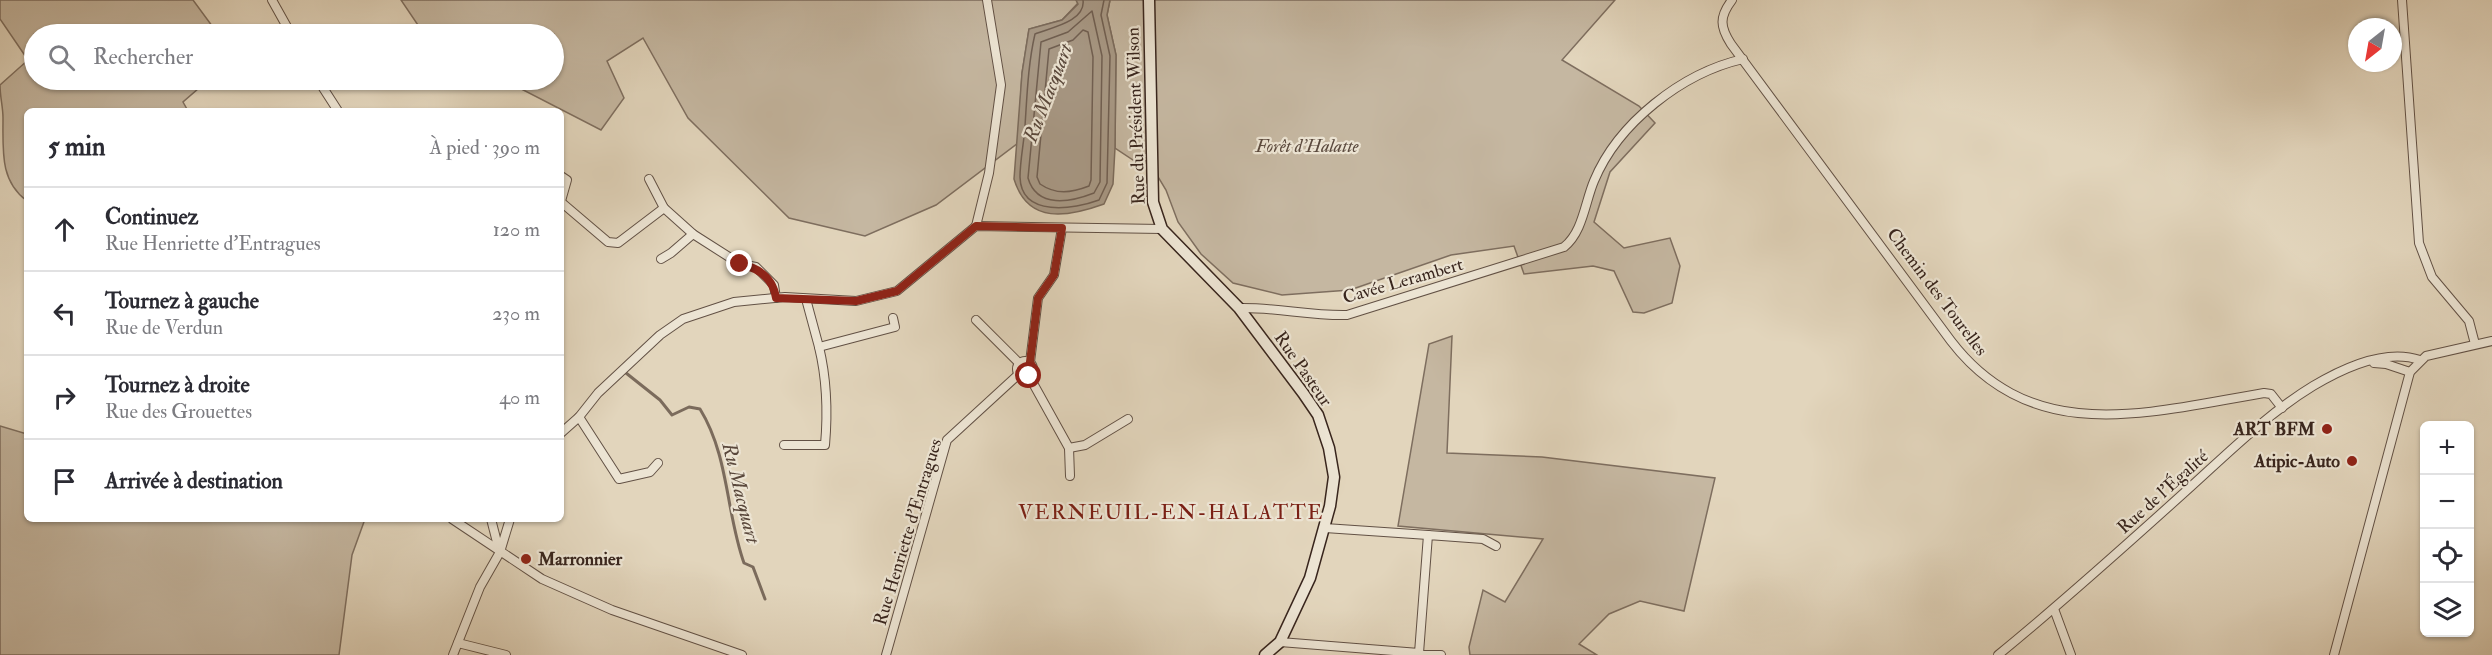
<!DOCTYPE html>
<html lang="fr">
<meta charset="utf-8">
<style>
:root{--surface:#fff;--page:#f2f2f3;--text:#2b2b33;--muted:#7c7c81;--line:#e1e1e2}
body{margin:0;font-family:"IM FELL Double Pica",serif;background:var(--page);color:var(--text)}
.controls{position:absolute;right:18px;bottom:18px;display:grid;overflow:hidden;border-radius:9px;box-shadow:0 2px 4px #0004}
.controls button{width:54px;height:54px;display:grid;place-items:center;padding:0;border:0;border-bottom:2px solid var(--line);background:var(--surface);color:var(--text);font:30px sans-serif}
.compass{position:absolute;left:2348px;top:18px;width:54px;height:54px;border-radius:50%;background:var(--surface);box-shadow:0 2px 4px #0004;rotate:211deg}
.stop{position:absolute;width:18px;height:18px;margin:-14px;border:4px solid #8f2418;border-radius:50%;background:#fff}
.stop.end{background:#8f2418;border-color:#fff;box-shadow:0 2px 6px #0008}
.list{margin:0;padding:0;list-style:none}
h2{display:flex;justify-content:space-between;align-items:center;height:78px;margin:0;padding:0 24px;font-size:26px}
h2 small{font-size:20px;font-weight:400;color:var(--muted)}
.list li{display:grid;grid-template-columns:39px 1fr auto;gap:18px;align-items:center;box-sizing:border-box;height:84px;padding:0 24px;border-top:2px solid var(--line)}
.list b{display:block;font-size:22px;white-space:nowrap}
.list p{margin:0;font-size:20px;white-space:nowrap;color:var(--muted)}
.list em{font-size:20px;font-style:normal;color:var(--muted)}
.icon{flex:none;width:33px;height:33px;fill:none;stroke:currentColor;stroke-width:2;stroke-linecap:round;stroke-linejoin:round}
.map{position:relative;flex:none;width:2492px;height:655px;overflow:hidden}
.search{position:absolute;background:var(--surface);box-shadow:0 2px 4px #0004;left:24px;top:24px;width:540px;height:66px;display:flex;align-items:center;gap:15px;box-sizing:border-box;padding:0 21px;border-radius:33px;color:var(--muted);font-size:22px}
.panel{position:absolute;background:var(--surface);box-shadow:0 2px 4px #0004;left:24px;top:108px;width:540px;height:414px;border-radius:9px}
.map>svg:first-child{display:block}
.green{fill:#c5b7a1;stroke:#7e6e5f;stroke-width:1.5}
.water{fill:#a89986;stroke:#7b6b5c;stroke-width:1.5}
.lines{fill:none;stroke-linecap:round;stroke-linejoin:round}
.shore{stroke:#705f52;stroke-width:1.5}
.stream{stroke:#7b6b5c;stroke-width:3}
.street-casing{stroke:#625145;stroke-width:10}
.secondary-casing{stroke:#38251d;stroke-width:13}
.street{stroke:#ece4d3;stroke-width:8}
.secondary{stroke:#ece4d3;stroke-width:10}
.route{stroke:#8f2418;stroke-width:8}
.poi-dot{fill:#8f2418;stroke:#ece4d3;stroke-width:2}
.labels{text-anchor:middle;dominant-baseline:central;stroke-width:4.5;stroke-linejoin:round;paint-order:stroke}
.street-label{font-size:18px;fill:#38251d;stroke:#ece4d3}
.park-label{font-size:18px;font-style:italic;fill:#5b4a3e;stroke:#ece4d3}
.poi-label{font-size:18px;font-weight:bold;fill:#38251d;stroke:#ece4d3;text-anchor:end}
.water-label{font-size:20px;font-style:italic;fill:#5a483c;stroke:#ece4d3}
.quarter-label{font-size:21px;letter-spacing:1.5px;fill:#7a1f14;stroke:#ece4d3}
</style>
<div class="map">
<svg width="2492" height="655" viewBox="0 0 2492 655">
<rect width="100%" height="100%" fill="#e2d5bc"/>
<filter id="stains"><feTurbulence type="fractalNoise" baseFrequency=".00333" numOctaves="4"/><feColorMatrix values="0 0 0 0 .2 0 0 0 0 .09 0 0 0 0 .02 0 0 0 .5 -.17"/></filter>
<radialGradient id="worn" r=".72"><stop offset=".6" stop-color="#630" stop-opacity="0"/><stop offset="1" stop-color="#630" stop-opacity=".3"/></radialGradient>
<g class="green">
<path d="M 0,0 L 193,0 L 218,34 L 34,34 L 34,80 L 196,80 L 199,88 L 183,102 L 188,111 L 27,111 L 27,201 C 0,181 3,152 3,118 C 3,107 0,97 0,85 L 28,60 L 0,19 Z"/>
<polygon points="401,0 1076,0 1078,3 1062,20 1029,29 1022,73 1018,143 936,205 865,236 789,218 688,118 643,38 607,61 624,98 601,130 504,80 554,80 554,34 424,34"/>
<polygon points="1110,0 1615,0 1562,60 1639,106 1655,123 1610,172 1594,222 1624,248 1670,238 1680,266 1672,303 1644,313 1633,312 1614,271 1593,266 1524,274 1514,246 1451,255 1350,290 1282,295 1233,283 1201,254 1178,222 1166,190 1148,160 1136,162 1115,148 1116,55 1107,15"/>
<polygon points="1452,336 1447,453 1542,457 1715,478 1684,611 1640,601 1609,614 1579,644 1597,655 1470,655 1469,647 1483,590 1505,602 1543,539 1398,526 1429,344"/>
<polygon points="0,426 27,434 27,519 365,519 352,555 339,655 0,655"/>
</g>
<path class="water" d="M 1076,0 L 1110,0 L 1107,15 L 1116,55 L 1115,148 L 1113,184 L 1104,204 C 1068,217 1028,225 1014,179 L 1022,73 L 1029,29 L 1062,20 L 1078,4 Z"/>
<g class="lines">
<g class="shore">
<path d="M 1083,0 C 1086,22 1049,28 1035,34 C 1028,64 1027,96 1025,126 C 1024,143 1020,160 1020,177 C 1021,218 1075,209 1099,200 L 1107,183 L 1110,56 L 1101,15 L 1104,0"/>
<path d="M 1092,11 L 1102,56 L 1100,182 L 1094,193 C 1071,202 1037,209 1028,178 L 1041,42 L 1068,32 Z"/>
<path d="M 1083,30 L 1088,32 L 1093,57 L 1091,180 L 1089,186 C 1071,193 1056,195 1040,184 L 1037,177 L 1049,49 L 1073,40 Z"/>
</g>
<path class="stream" d="M 626,373 L 660,400 L 672,415 L 689,407 L 700,409 C 729,456 726,513 744,563 L 753,567 L 765,599"/>
<defs>
<g id="street">
<polyline points="272,0 291,34"/>
<path d="M 1732,0 C 1719,17 1720,27 1731,44 L 1951,341 C 2033,448 2150,412 2264,393 L 2271,394 L 2282,408"/>
<polyline points="2402,0 2419,243 2432,277 2469,321 2475,344"/>
<polyline points="318,80 338,111"/>
<polyline points="561,176 567,180 561,201"/>
<polyline points="649,179 664,208"/>
<polyline points="561,202 608,242 618,243 664,208 693,234 740,264 756,267 774,285 776,298"/>
<polyline points="976,226 989,173 1001,85 987,0"/>
<polyline points="661,259 671,253 693,234"/>
<polyline points="806,299 819,347 895,327 893,318"/>
<path d="M 1239,308 C 1275,307 1310,316 1347,315 L 1564,247 C 1583,232 1585,202 1594,181 C 1618,123 1682,73 1743,59"/>
<polyline points="976,320 1019,363"/>
<circle cx="1025" cy="369" r="8"/>
<polyline points="1030,362 1038,298 1054,275 1062,228"/>
<polyline points="2374,363 2386,364 2410,372"/>
<polyline points="1029,376 1069,448 1070,476"/>
<polyline points="579,417 619,479 650,472 658,463"/>
<polyline points="561,433 579,417 598,393 660,335 683,319 734,302 785,297 856,301 897,291 976,226 1162,229"/>
<path d="M 784,445 L 825,445 C 828,411 827,380 819,347"/>
<polyline points="1069,448 1085,445 1128,419"/>
<polyline points="452,519 542,579 612,610 742,655"/>
<polyline points="491,519 499,550"/>
<polyline points="1325,528 1428,535"/>
<polyline points="2054,609 2071,655"/>
<polyline points="1280,642 1419,653 1428,535 1483,539 1496,546"/>
<polyline points="458,643 506,655"/>
<polyline points="453,655 480,587 500,552 510,519"/>
<polyline points="886,655 947,440 1019,374"/>
<polyline points="1418,655 1441,655"/>
<path d="M 1998,655 C 2063,602 2124,547 2186,491 C 2226,455 2267,414 2313,386 C 2343,368 2385,348 2420,360"/>
<polyline points="2334,655 2410,372 2426,356 2492,341"/>
</g>
<polyline id="secondary" points="1149,0 1153,202 1162,229 1239,308 1303,393 1318,415 1329,448 1334,477 1330,506 1310,578 1280,642 1265,655"/>
</defs>
<use href="#street" class="street-casing"/>
<use href="#secondary" class="secondary-casing"/>
<use href="#street" class="street"/>
<use href="#secondary" class="secondary"/>
</g>
<g class="lines">
<path class="route" d="M 740,264 C 759,268 773,278 776,298 L 856,301 L 897,291 L 976,226 L 1062,228 L 1054,275 L 1038,298 L 1030,362 L 1034,369 L 1029,376"/>
</g>
<g class="poi-dot">
<circle cx="2327" cy="429" r="6"/>
<circle cx="2352" cy="461" r="6"/>
<circle cx="526" cy="559" r="6"/>
</g>
<g class="labels">
<g class="street-label">
<text transform="translate(1136 116) rotate(-92)">Rue du Président Wilson</text>
<text transform="translate(1403 281) rotate(-16)">Cavée Lerambert</text>
<text transform="translate(1937 292) rotate(53)">Chemin des Tourelles</text>
<text transform="translate(1303 369) rotate(55)">Rue Pasteur</text>
<text transform="translate(2163 492) rotate(-42)">Rue de l'Égalité</text>
<text transform="translate(908 532) rotate(-73)">Rue Henriette d'Entragues</text>
</g>
<g class="park-label">
<text x="1307" y="146">Forêt d'Halatte</text>
</g>
<g class="poi-label">
<text x="2315" y="429">ART BFM</text>
<text x="2340" y="461">Atipic-Auto</text>
<text x="538" y="559" text-anchor="start">Marronnier</text>
</g>
<g class="water-label">
<text transform="translate(1048 93) rotate(-69)">Ru Macquart</text>
<text transform="translate(741 493) rotate(76)">Ru Macquart</text>
</g>
<g class="quarter-label">
<text x="1171" y="512">VERNEUIL-EN-HALATTE</text>
</g>
</g>
<rect width="100%" height="100%" filter="url(#stains)"/>
<rect width="100%" height="100%" fill="url(#worn)"/>
</svg>
<div class="controls">
<button>+</button>
<button>−</button>
<button><svg class="icon" aria-label="locate" viewBox="0 0 24 24"><circle cx="12" cy="12" r="6"/><path d="M12 2v4M12 18v4M2 12h4M18 12h4"/></svg></button>
<button><svg class="icon" aria-label="layers" viewBox="0 0 24 24"><path d="M12 4l9 5-9 5-9-5zM3 14l9 5 9-5"/></svg></button>
</div>
<svg class="compass" viewBox="-18 -18 36 36"><path d="M0-13l5 13h-10z" fill="#e53935"/><path d="M0 13l5-13h-10z" fill="#7c7c81"/></svg>
<div class="stop" style="left:1029px;top:376px"></div>
<div class="stop end" style="left:740px;top:264px"></div>
<div class="search"><svg class="icon" aria-label="search" viewBox="0 0 24 24"><circle cx="10" cy="10" r="6"/><path d="M15 15l6 6"/></svg>Rechercher</div>
<section class="panel">
<h2>5 min<small>À pied · 390 m</small></h2>
<ul class="list">
<li><svg class="icon" aria-label="ahead" viewBox="0 0 24 24"><path d="M12 20V5M6 11l6-6 6 6"/></svg><div><b>Continuez</b><p>Rue Henriette d'Entragues</p></div><em>120 m</em></li>
<li><svg class="icon" aria-label="left" viewBox="0 0 24 24"><path d="M17 20v-9H6M10 6l-5 5 5 5"/></svg><div><b>Tournez à gauche</b><p>Rue de Verdun</p></div><em>230 m</em></li>
<li><svg class="icon" aria-label="right" viewBox="0 0 24 24"><path d="M7 20v-9h11M14 6l5 5-5 5"/></svg><div><b>Tournez à droite</b><p>Rue des Grouettes</p></div><em>40 m</em></li>
<li><svg class="icon" aria-label="arrive" viewBox="0 0 24 24"><path d="M6 21V4h12l-3 4 3 4H6"/></svg><div><b>Arrivée à destination</b></div></li>
</ul>
</section>
</div>
